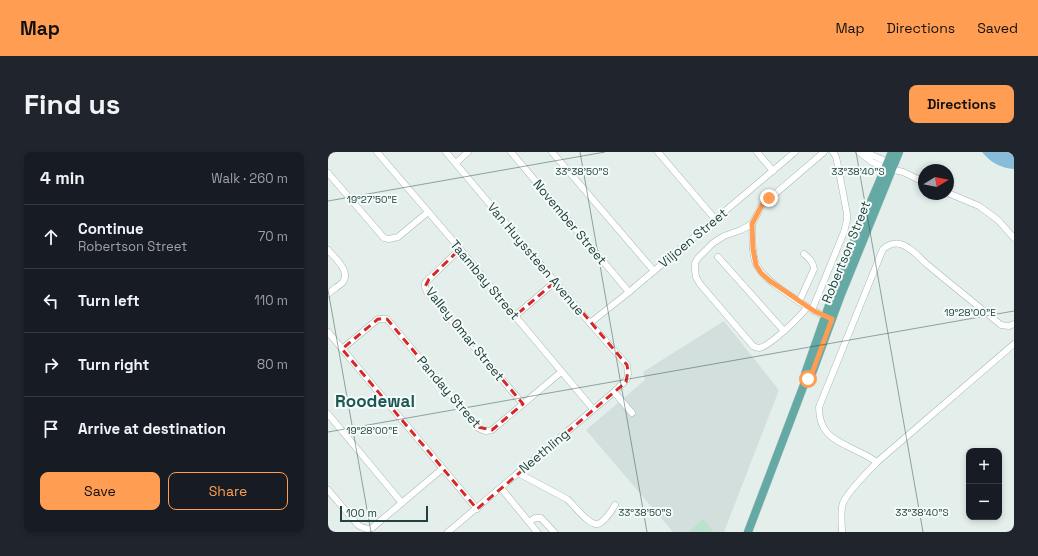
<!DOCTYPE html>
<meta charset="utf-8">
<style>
:root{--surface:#171b24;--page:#20242c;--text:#f1f3f6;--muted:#9ea1a6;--line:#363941;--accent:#ff9d52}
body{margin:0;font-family:"Space Grotesk",sans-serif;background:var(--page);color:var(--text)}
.controls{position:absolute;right:12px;bottom:12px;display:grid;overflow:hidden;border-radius:8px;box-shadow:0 2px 6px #0003}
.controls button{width:36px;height:36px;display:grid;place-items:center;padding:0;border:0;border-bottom:1px solid var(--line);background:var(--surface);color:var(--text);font:20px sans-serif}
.compass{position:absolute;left:590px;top:12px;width:36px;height:36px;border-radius:50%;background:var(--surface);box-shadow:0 2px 6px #0003;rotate:80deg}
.scale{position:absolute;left:12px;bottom:10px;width:88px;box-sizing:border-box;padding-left:4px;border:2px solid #214340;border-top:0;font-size:11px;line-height:14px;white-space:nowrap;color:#214340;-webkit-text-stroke:3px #f5fbf9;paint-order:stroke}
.stop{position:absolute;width:12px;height:12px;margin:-9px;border:3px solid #ff9d52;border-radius:50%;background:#fff}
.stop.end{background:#ff9d52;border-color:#fff;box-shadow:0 1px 4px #0008}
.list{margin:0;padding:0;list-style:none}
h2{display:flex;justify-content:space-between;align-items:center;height:52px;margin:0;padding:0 16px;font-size:17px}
h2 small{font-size:13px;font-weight:400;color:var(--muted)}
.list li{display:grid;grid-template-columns:26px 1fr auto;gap:12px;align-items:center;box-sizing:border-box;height:64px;padding:0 16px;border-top:1px solid var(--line)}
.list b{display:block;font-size:15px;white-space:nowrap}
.list p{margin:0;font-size:13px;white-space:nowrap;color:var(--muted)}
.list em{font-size:13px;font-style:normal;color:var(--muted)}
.actions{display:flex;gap:8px;padding:12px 16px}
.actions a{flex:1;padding:9px 0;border:1px solid var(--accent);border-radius:8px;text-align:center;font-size:14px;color:var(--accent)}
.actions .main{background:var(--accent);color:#111}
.icon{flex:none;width:22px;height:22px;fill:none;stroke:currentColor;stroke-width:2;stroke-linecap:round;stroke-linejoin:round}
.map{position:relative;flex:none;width:686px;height:380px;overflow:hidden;border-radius:8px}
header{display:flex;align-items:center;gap:24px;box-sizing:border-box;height:56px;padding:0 20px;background:var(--accent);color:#111}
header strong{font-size:19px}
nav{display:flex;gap:22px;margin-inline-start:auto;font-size:14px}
.intro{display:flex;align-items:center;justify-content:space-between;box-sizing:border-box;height:96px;padding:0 24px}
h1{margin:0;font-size:28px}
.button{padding:10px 18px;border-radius:8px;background:var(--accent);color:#111;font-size:14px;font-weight:700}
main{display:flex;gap:24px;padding:0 24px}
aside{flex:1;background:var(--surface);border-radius:8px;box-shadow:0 2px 6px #0003}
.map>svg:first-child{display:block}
.built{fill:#d2dfdc}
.green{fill:#bbe2cd}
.water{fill:#87bdd9}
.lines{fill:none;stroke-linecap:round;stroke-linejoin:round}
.minor-casing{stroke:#a6b8b5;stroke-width:7}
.major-casing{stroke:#c1caca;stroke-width:9}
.minor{stroke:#fff;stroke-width:6}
.major{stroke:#64a9a4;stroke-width:8}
.route{stroke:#ff9d52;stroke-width:5}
.marked{fill:none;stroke:#d62828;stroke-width:3;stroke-dasharray:8 5;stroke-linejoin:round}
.ticks{fill:none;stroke:#214340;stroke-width:1;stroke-opacity:0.45}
.labels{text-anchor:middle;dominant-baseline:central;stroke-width:4;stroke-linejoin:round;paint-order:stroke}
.street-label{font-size:13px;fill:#214340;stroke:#f5fbf9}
.district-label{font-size:17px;font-weight:bold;fill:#1b5854;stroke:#f5fbf9}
.ticks-label{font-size:10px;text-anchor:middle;fill:#214340;stroke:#f5fbf9;stroke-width:4;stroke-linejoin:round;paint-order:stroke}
</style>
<header>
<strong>Map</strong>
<nav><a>Map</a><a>Directions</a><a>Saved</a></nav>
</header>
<div class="intro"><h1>Find us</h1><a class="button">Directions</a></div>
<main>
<aside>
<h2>4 min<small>Walk · 260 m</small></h2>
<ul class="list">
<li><svg class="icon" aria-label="ahead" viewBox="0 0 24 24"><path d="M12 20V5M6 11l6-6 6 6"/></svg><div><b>Continue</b><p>Robertson Street</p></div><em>70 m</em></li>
<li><svg class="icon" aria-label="left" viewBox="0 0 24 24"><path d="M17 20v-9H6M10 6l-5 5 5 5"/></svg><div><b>Turn left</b></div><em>110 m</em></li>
<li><svg class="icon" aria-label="right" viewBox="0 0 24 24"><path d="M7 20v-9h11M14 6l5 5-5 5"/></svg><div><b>Turn right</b></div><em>80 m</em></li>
<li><svg class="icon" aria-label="arrive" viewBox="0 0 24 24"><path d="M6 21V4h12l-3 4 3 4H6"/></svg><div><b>Arrive at destination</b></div></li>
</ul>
<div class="actions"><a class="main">Save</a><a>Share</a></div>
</aside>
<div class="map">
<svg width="686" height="380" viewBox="0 0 686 380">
<rect width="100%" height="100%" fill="#e4efec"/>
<polygon class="built" points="396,169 451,238 396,380 345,380 258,278 317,228 315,220"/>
<polygon class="green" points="375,367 385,379 383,380 361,380"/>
<path class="water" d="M 654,0 L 686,0 L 686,17 C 673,16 663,11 654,0 Z"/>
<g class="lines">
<defs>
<g id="minor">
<polyline points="49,0 132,97 187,164 265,257"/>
<polyline points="118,0 262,171 299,213 300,222 299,227 286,240 120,380"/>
<polyline points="183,0 301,140"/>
<polyline points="224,0 326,119"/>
<polyline points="330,0 387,67"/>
<polyline points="429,0 445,19"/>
<polyline points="531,0 544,10 558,16 575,20 596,30"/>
<polyline points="538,0 546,4 564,12"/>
<polyline points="128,11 140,0"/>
<polyline points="0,21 56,86 61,87 70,85 100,60"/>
<polyline points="620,41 651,54 670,68 686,86"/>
<path d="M 424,72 C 425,85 423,100 428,112 C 435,128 466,146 481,156"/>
<polyline points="132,97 101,127 97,131 97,135 99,140 195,252"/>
<path d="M 0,98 C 6,105 23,119 15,130 C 11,134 4,138 0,142"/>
<polyline points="390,105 456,179"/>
<path d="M 471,150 L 486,117 C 485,110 482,107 476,102"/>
<path d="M 479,155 C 474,163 441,195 431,196 C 429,196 427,195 425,194 L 372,132 L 368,125 L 367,118 L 367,111 L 370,106 L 385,91 L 396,84 L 413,78 L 424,72 L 434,53 L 496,0"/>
<polyline points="187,164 228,129"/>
<polyline points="501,166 484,158 516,80 519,68 519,62 510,14 508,5 505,0"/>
<polyline points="262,171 301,140 467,0"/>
<polyline points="0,180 149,357"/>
<path d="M 14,197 L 50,167 L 59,167 L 149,275 C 155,279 158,280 164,278 L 233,220"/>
<polyline points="286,240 304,261"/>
<polyline points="0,262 74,351"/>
<path d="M 549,310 C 543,306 536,302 529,299 C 507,288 491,283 491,255 L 555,97 C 560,93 565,90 572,92 C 584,95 592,107 601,114 C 625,134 649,153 673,173 L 681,174 L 686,172"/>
<path d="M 190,321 L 239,347 C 246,353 261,374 270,372 C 277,370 284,358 287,353"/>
<polyline points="173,336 209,380"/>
<path d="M 0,338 L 30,373 C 35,376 39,378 44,376 L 114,317"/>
<polyline points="201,370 207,366 213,366 226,380"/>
<path d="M 514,380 C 514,371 512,360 515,351 C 520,339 540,320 549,310 L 686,192"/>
</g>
<g id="major">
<polyline points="477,230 483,224 512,145 571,0"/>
<polyline points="420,380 477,230 477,222 505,142 527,87 564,0"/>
</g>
</defs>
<use href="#minor" class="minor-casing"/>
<use href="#major" class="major-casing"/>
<use href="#minor" class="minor"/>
<use href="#major" class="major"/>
</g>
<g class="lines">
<polyline class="route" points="441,46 434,53 424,72 425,97 428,113 433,121 442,129 486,159 504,167 483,224 480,227"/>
</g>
<path class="marked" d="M 132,97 L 187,164 L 228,129 L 299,213 L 300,219 L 298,230 L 149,357 L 14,197 L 50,167 L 59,167 L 149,275 L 164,278 L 195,252 L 97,135 L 101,127 Z"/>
<path class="ticks" d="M 252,0 L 319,380M 528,0 L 595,380M 0,49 L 277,0M 0,138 L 43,380M 0,280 L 686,159"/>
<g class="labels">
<g class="street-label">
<text transform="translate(242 70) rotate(50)">November Street</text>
<text transform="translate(365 86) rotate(-40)">Viljoen Street</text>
<text transform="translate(518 100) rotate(-68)">Robertson Street</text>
<text transform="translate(208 107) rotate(50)">Van Huyssteen Avenue</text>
<text transform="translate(157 128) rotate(50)">Taambay Street</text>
<text transform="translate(137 182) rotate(51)">Valley Omar Street</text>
<text transform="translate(121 240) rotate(49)">Panday Street</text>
<text transform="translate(216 299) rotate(-40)">Neethling</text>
</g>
<g class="district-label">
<text x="47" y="249">Roodewal</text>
</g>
</g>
<g class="ticks-label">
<text x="254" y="23">33°38'50"S</text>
<text x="530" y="23">33°38'40"S</text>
<text x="44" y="51">19°27'50"E</text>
<text x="642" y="164">19°28'00"E</text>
<text x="44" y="282">19°28'00"E</text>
<text x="317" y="364">33°38'50"S</text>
<text x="594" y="364">33°38'40"S</text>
</g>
</svg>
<div class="controls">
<button>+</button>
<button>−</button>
</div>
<svg class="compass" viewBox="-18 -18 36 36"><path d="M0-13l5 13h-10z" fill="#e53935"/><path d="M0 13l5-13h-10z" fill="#9ea1a6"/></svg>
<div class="scale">100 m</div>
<div class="stop" style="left:480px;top:227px"></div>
<div class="stop end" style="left:441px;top:46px"></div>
</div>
</main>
